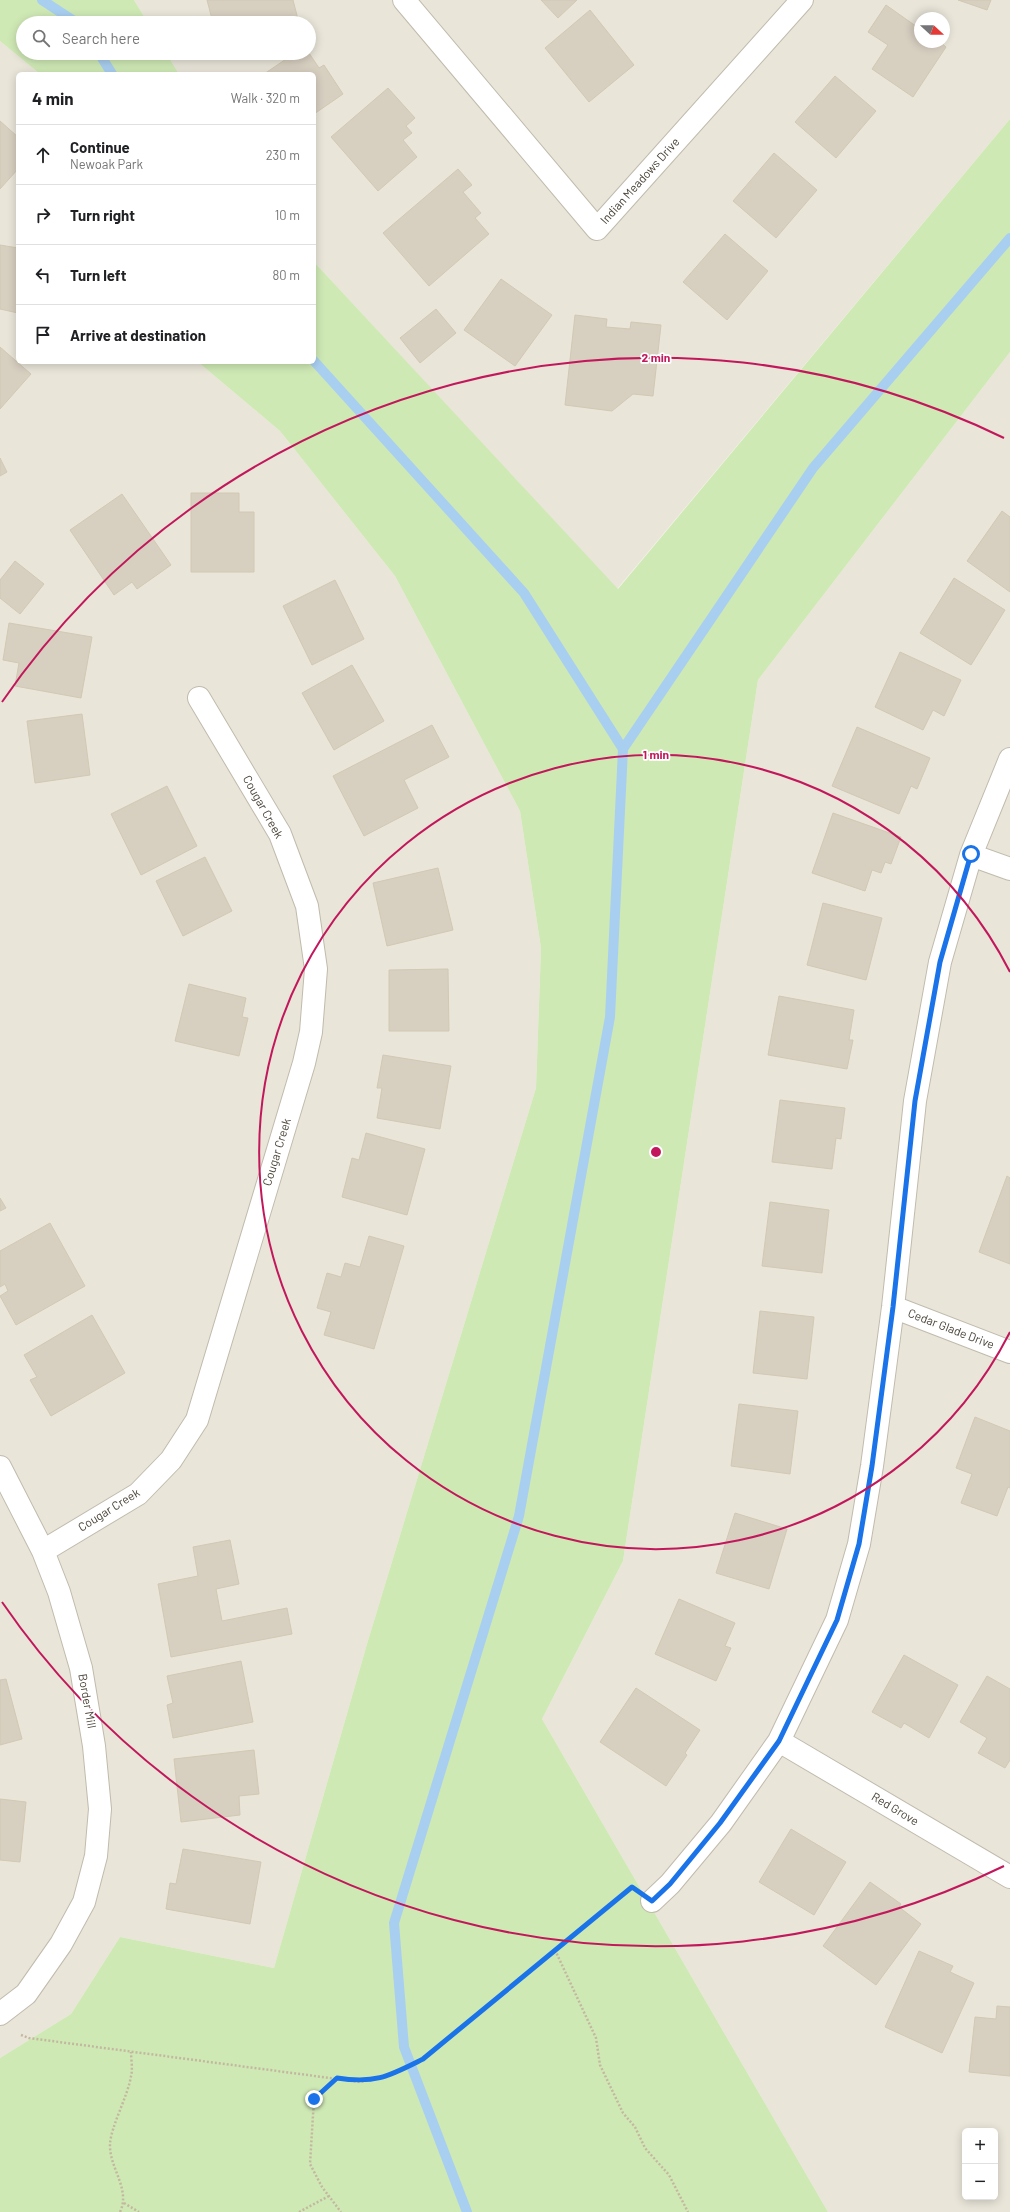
<!DOCTYPE html>
<html lang="en">
<head>
<meta charset="utf-8">
<style>
  body { margin:0; font-family:Barlow,sans-serif; background:#f2f2f2; color:#202124 }
  .controls { position:absolute; right:12px; bottom:12px; display:grid; overflow:hidden; border-radius:6px; box-shadow:0 2px 10px #0003 }
  .controls button { width:36px; height:36px; display:grid; place-items:center; padding:0; border:0; border-bottom:1px solid #e0e0e0; background:#fff; color:#202124; font:20px sans-serif }
  .compass { position:absolute; left:914px; top:12px; width:36px; height:36px; border-radius:50%; background:#fff; box-shadow:0 2px 10px #0003; rotate:111deg }
  .stop { position:absolute; width:12px; height:12px; margin:-9px; border:3px solid #1a73e8; border-radius:50%; background:#fff }
  .stop.end { background:#1a73e8; border-color:#fff; box-shadow:0 1px 4px #0008 }
  .list { margin:0; padding:0; list-style:none }
  h2 { display:flex; justify-content:space-between; align-items:center; height:52px; margin:0; padding:0 16px; font-size:17px }
  h2 small { font-size:13px; font-weight:400; color:#757577 }
  .list li { display:grid; grid-template-columns:26px 1fr auto; gap:12px; align-items:center; box-sizing:border-box; height:60px; padding:0 16px; border-top:1px solid #e0e0e0 }
  .list b { display:block; font-size:15px; white-space:nowrap }
  .list p { margin:0; font-size:13px; white-space:nowrap; color:#757577 }
  .list em { font-size:13px; font-style:normal; color:#757577 }
  .icon { flex:none; width:22px; height:22px; fill:none; stroke:currentColor; stroke-width:2; stroke-linecap:round; stroke-linejoin:round }
  .map { position:relative; flex:none; width:1010px; height:2212px; overflow:hidden }
  .search { position:absolute; background:#fff; box-shadow:0 2px 10px #0003; left:16px; top:16px; width:300px; height:44px; display:flex; align-items:center; gap:10px; box-sizing:border-box; padding:0 14px; border-radius:22px; color:#757577; font-size:15px }
  .panel { position:absolute; background:#fff; box-shadow:0 2px 10px #0003; left:16px; top:72px; width:300px; height:292px; border-radius:6px }
  .map>svg:first-child { display:block }
  .residential { fill:#e9e5d9; fill-rule:evenodd }
  .green { fill:#cfe9b5 }
  .lines { fill:none; stroke-linecap:round; stroke-linejoin:round }
  .stream { stroke:#a9cff0; stroke-width:10 }
  .building { fill:#d7cfc0; stroke:#d2c8b3 }
  .minor-casing { stroke:#c1bbad; stroke-width:24 }
  .path { stroke:#c3b89f; stroke-width:2.5; stroke-dasharray:2 2; stroke-linecap:butt }
  .minor { stroke:#fff; stroke-width:22 }
  .route { stroke:#1a73e8; stroke-width:5 }
  .ring { fill:none; stroke:#c2185b; stroke-width:2 }
  .labels { text-anchor:middle; stroke-width:3.5; stroke-linejoin:round; paint-order:stroke }
  .street-label { font-size:12px; fill:#4a4439; stroke:#fff }
  .centre { fill:#c2185b; stroke:#fff; stroke-width:2 }
  .ring-label { font-size:12px; text-anchor:middle; font-weight:bold; fill:#c2185b; stroke:#fff; stroke-width:3.5; stroke-linejoin:round; paint-order:stroke }
</style>
</head>
<body>
<div class="map">
<svg width="1010" height="2212" viewBox="0 0 1010 2212">
  <rect width="100%" height="100%" fill="#f5f3eb"/>
  <!-- residential -->
  <path class="residential" d="M134,0H1010V119L617,589L314,262V74H179L166,53H309V23H148ZM920,18H944V42H920Z
    M0,41L40,74H18V362H198L280,431L395,576L520,811L541,948L536,1088L367,1644L274,1968L120,1937L71,2014L0,2058Z
    M1010,352V2212H828L542,1719L623,1561L758,680ZM965,2131H995V2197H965Z"/>
  <!-- green -->
  <path class="green" d="M0,0H134L148,23H23V53H166L179,74H40L0,41Z
    M1010,119V352L758,680L623,1561L542,1719L828,2212H0V2058L71,2014L120,1937L274,1968L367,1644L536,1088L541,948L520,811L395,576L280,431L198,362H314V262L618,589Z"/>
  <g class="lines">
    <!-- stream -->
    <path class="stream" d="M42,0L77,23
      M99,53L112,74
      M314,361L524,593L623,749L610,1017L519,1516L394,1923L404,2047L467,2212
      M623,749L813,468L1010,238"/>
  </g>
  <!-- building -->
  <path class="building" d="M207,0H293L299,23H213Z
    M541,0H577L558,18Z
    M958,0H991L987,10Z
    M886,5L920,29V42H940L946,47L913,97L872,69L888,45L868,32Z
    M590,10L634,65L589,102L545,48Z
    M295,53H309L319,68L324,65L343,94L314,114V74H264Z
    M835,76L876,111L836,158L795,122Z
    M388,88L415,118L406,126L412,133L403,140L417,157L378,191L331,137Z
    M0,121L18,137V169L0,189Z
    M774,153L817,190L776,238L733,201Z
    M458,169L472,185L463,192L481,213L475,218L489,234L429,286L383,233Z
    M725,234L768,271L727,320L683,282Z
    M0,245L18,248V313L0,309Z
    M501,279L552,315L515,366L464,330Z
    M436,309L456,333L420,363L400,338Z
    M575,315L607,319L606,327L630,329L631,322L661,325L653,396L633,394L612,411L565,405Z
    M0,347L31,374L0,409Z
    M0,458L7,472L0,476Z
    M191,493H239V512H254V572H191Z
    M122,494L171,565L137,589L132,582L114,595L70,530Z
    M1002,511L1010,517V592L967,561Z
    M15,561L44,584L20,614L0,598V580Z
    M954,578L1005,610L971,665L920,633Z
    M335,580L364,639L312,665L283,606Z
    M9,623L92,637L81,698L15,686L19,663L3,660Z
    M900,652L961,680L944,716L933,710L923,730L875,707Z
    M352,665L384,721L334,750L302,693Z
    M82,714L90,775L35,783L27,721Z
    M432,725L449,757L404,780L418,808L364,836L333,776Z
    M857,727L930,758L917,789L911,786L899,814L832,786Z
    M167,786L197,846L141,875L111,814Z
    M833,813L901,837L891,864L885,862L881,873L872,870L865,891L812,873Z
    M205,857L232,911L183,936L156,881Z
    M438,868L453,930L387,946L373,883Z
    M823,903L882,918L866,980L807,965Z
    M448,969L449,1031H389V970Z
    M189,984L246,998L242,1017L248,1018L239,1056L175,1041Z
    M779,996L854,1010L849,1040H853L847,1069L768,1055Z
    M383,1055L451,1066L440,1129L377,1118L382,1088H377Z
    M780,1100L845,1108L841,1139L836,1138L832,1169L772,1162Z
    M366,1133L425,1149L407,1215L342,1197L352,1158L359,1160Z
    M1007,1176L1010,1178V1264L979,1252Z
    M0,1198L6,1208L0,1211Z
    M770,1202L829,1210L822,1273L762,1266Z
    M50,1223L85,1286L16,1325L0,1296L8,1291L5,1284L0,1287V1251Z
    M369,1236L404,1246L374,1349L324,1335L331,1312L317,1308L327,1273L341,1277L345,1263L360,1267Z
    M760,1311L814,1317L807,1379L753,1373Z
    M92,1315L125,1373L51,1416L30,1380L37,1377L24,1355Z
    M739,1404L798,1411L790,1474L731,1466Z
    M975,1417L1010,1431V1488L1008,1487L997,1516L961,1503L972,1474L956,1468Z
    M735,1513L787,1529L769,1589L716,1573Z
    M230,1540L239,1584L216,1589L222,1621L287,1608L292,1634L171,1657L158,1584L198,1576L193,1547Z
    M679,1599L735,1623L725,1646L731,1648L716,1681L655,1654Z
    M904,1655L958,1685L929,1738L904,1723L901,1728L872,1712Z
    M241,1661L253,1722L173,1738L167,1705L173,1703L167,1676Z
    M987,1676L1010,1689V1760L1005,1768L978,1753L987,1738L960,1722Z
    M6,1679L22,1739L0,1745V1680Z
    M636,1688L700,1730L685,1753L687,1755L666,1786L600,1742Z
    M254,1750L259,1794L239,1796L240,1815L181,1822L174,1759Z
    M0,1799L26,1802L20,1862L0,1860Z
    M791,1829L846,1862L814,1915L759,1882Z
    M183,1849L261,1862L250,1924L166,1909L170,1883L176,1884Z
    M870,1882L901,1904L899,1907L921,1924L876,1985L823,1946Z
    M919,1951L953,1966L950,1972L974,1983L942,2053L885,2027Z
    M997,2006L1010,2007V2076L969,2072L975,2017L996,2019Z"/>
  <g class="lines">
    <defs>
      <path id="minor" d="M404,0L597,229L802,0
        M971,855L1010,869
        M893,1307L1010,1352
        M0,1467L43,1551L59,1592L81,1668L94,1746L100,1809L96,1856L84,1902L61,1944L26,1994L0,2014
        M43,1551L138,1494L171,1460L197,1420L304,1063L311,1032L316,969L307,906L280,834L199,698
        M779,1741L1010,1877
        M652,1901L670,1884L721,1823L779,1741L837,1620L859,1544L872,1466L893,1307L915,1101L940,962L971,855L1010,759"/>
    </defs>
    <!-- minor casing -->
    <use href="#minor" class="minor-casing"/>
    <!-- path -->
    <path class="path" d="M555,1950L596,2038L600,2065L623,2113L635,2127L645,2148L669,2175L688,2212
      M21,2035L29,2038L360,2082L386,2077L423,2059L623,1894
      M337,2079L314,2099L310,2164L322,2187L341,2212
      M124,2203L139,2212
      M120,2212C131,2189 109,2168 110,2144C111,2126 128,2096 131,2076C133,2069 131,2059 131,2052
      M299,2212L329,2196"/>
    <!-- minor -->
    <use href="#minor" class="minor"/>
  </g>
  <g class="lines">
    <!-- route -->
    <path class="route" d="M314,2099L337,2078C376,2084 389,2076 423,2059L632,1887L652,1901L670,1884L720,1823L779,1741L837,1620L859,1544L872,1466L893,1307L915,1101L940,962L971,854"/>
  </g>
  <!-- distance rings -->
  <g class="ring">
    <path d="M1010 1332A397 397 0 1 1 1010 972"/>
    <path d="M1004 1866A794 794 0 0 1 2 1602M2 702A794 794 0 0 1 1004 438"/>
  </g>
  <g class="labels">
    <!-- street labels -->
    <g class="street-label">
      <text transform="translate(640 181) rotate(-48)" y="4">Indian Meadows Drive</text>
      <text transform="translate(263 807) rotate(61)" y="4">Cougar Creek</text>
      <text transform="translate(277 1152) rotate(-73)" y="4">Cougar Creek</text>
      <text transform="translate(951 1329) rotate(21)" y="4">Cedar Glade Drive</text>
      <text transform="translate(109 1510) rotate(-32)" y="4">Cougar Creek</text>
      <text transform="translate(87 1701) rotate(80)" y="4">Border Mill</text>
      <text transform="translate(895 1809) rotate(31)" y="4">Red Grove</text>
    </g>
  </g>
  <circle cx="656" cy="1152" r="6" class="centre"/>
  <g class="ring-label">
    <text x="656" y="362">2 min</text>
    <text x="656" y="759">1 min</text>
  </g>
</svg>
<div class="controls">
<button>+</button>
<button>−</button>
</div>
<svg class="compass" viewBox="-18 -18 36 36"><path d="M0-13l5 13h-10z" fill="#e53935"/><path d="M0 13l5-13h-10z" fill="#757577"/></svg>
<div class="stop" style="left:971px;top:854px"></div>
<div class="stop end" style="left:314px;top:2099px"></div>
<div class="search"><svg class="icon" aria-label="search" viewBox="0 0 24 24"><circle cx="10" cy="10" r="6"/><path d="M15 15l6 6"/></svg>Search here</div>
<section class="panel">
<h2>4 min<small>Walk · 320 m</small></h2>
<ul class="list">
<li><svg class="icon" aria-label="ahead" viewBox="0 0 24 24"><path d="M12 20V5M6 11l6-6 6 6"/></svg><div><b>Continue</b><p>Newoak Park</p></div><em>230 m</em></li>
<li><svg class="icon" aria-label="right" viewBox="0 0 24 24"><path d="M7 20v-9h11M14 6l5 5-5 5"/></svg><div><b>Turn right</b></div><em>10 m</em></li>
<li><svg class="icon" aria-label="left" viewBox="0 0 24 24"><path d="M17 20v-9H6M10 6l-5 5 5 5"/></svg><div><b>Turn left</b></div><em>80 m</em></li>
<li><svg class="icon" aria-label="arrive" viewBox="0 0 24 24"><path d="M6 21V4h12l-3 4 3 4H6"/></svg><div><b>Arrive at destination</b></div></li>
</ul>
</section>
</div>
</body>
</html>
